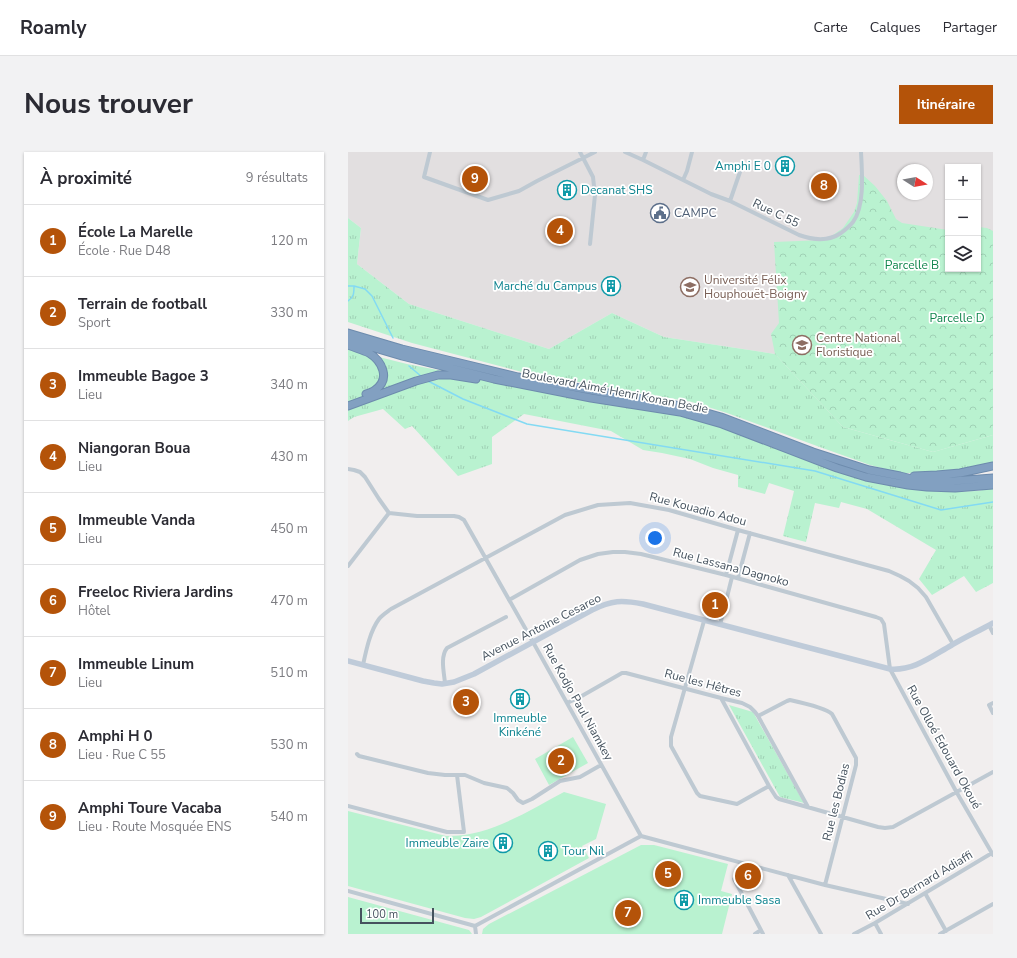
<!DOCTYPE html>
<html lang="fr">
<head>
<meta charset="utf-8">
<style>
  body { margin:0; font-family:"Nunito Sans",sans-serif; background:#f2f2f3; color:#2b2b33 }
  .controls { position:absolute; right:12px; top:12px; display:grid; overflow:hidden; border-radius:0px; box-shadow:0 1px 3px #0004 }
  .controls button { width:36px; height:36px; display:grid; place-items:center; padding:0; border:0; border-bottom:1px solid #e1e1e2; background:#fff; color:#2b2b33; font:20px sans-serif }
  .compass { position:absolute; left:549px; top:12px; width:36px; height:36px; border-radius:50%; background:#fff; box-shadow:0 1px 3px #0004; rotate:101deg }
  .scale { position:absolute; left:12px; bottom:10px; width:74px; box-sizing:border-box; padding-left:4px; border:2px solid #45525e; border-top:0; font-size:11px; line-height:14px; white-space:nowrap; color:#45525e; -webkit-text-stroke:3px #fff; paint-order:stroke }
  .you { position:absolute; left:307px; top:386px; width:14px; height:14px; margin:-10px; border:3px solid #fff; border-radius:50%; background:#1a73e8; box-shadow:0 0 0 6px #1a73e833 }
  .badge { display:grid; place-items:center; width:26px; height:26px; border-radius:50%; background:#b45309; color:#fff; font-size:13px; font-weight:700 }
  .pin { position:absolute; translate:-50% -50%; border:2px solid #fff; box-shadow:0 1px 4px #0006 }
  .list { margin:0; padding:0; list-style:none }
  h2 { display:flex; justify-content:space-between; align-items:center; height:52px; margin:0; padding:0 16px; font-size:17px }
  h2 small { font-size:13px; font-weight:400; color:#7c7c81 }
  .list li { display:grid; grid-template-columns:26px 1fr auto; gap:12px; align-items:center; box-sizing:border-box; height:72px; padding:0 16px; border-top:1px solid #e1e1e2 }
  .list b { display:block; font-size:15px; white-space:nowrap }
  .list p { margin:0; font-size:13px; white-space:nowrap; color:#7c7c81 }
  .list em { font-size:13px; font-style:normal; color:#7c7c81 }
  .icon { flex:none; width:22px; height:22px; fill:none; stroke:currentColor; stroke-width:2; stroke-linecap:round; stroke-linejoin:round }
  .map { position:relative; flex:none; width:645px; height:782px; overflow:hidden; border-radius:0px }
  header { display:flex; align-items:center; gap:24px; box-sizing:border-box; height:56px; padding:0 20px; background:#fff; border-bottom:1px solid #e1e1e2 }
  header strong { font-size:19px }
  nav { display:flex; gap:22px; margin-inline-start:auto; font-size:14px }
  .intro { display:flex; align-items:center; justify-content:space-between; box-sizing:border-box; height:96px; padding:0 24px }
  h1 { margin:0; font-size:28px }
  .button { padding:10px 18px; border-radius:0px; background:#b45309; color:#fff; font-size:14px; font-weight:700 }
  main { display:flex; gap:24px; padding:0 24px }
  aside { flex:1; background:#fff; border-radius:0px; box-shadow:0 1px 3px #0004 }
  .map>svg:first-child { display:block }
  .education { fill:#e2dfe0; fill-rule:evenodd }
  .grass { fill:url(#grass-tufts) }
  .forest { fill:url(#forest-crowns) }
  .green { fill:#b9f2d0 }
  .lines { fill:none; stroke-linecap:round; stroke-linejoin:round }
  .stream { stroke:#83daf3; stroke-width:1.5 }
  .highway-casing { stroke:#6d8bad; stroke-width:9 }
  .street { stroke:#bec9d2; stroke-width:4 }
  .secondary { stroke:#bfcbd9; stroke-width:5.5 }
  .highway { stroke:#82a0c1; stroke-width:7 }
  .labels { text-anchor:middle; stroke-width:3.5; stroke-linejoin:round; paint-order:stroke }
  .culture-label { font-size:12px; fill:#0d838f; stroke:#fff; text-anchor:end }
  .service-label { font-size:12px; fill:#4e5e75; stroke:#fff; text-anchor:start }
  .street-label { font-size:12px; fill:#45525e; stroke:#fff }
  .park-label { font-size:12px; fill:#0f854c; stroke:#fff }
  .education-label { font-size:12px; fill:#785e54; stroke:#fff; text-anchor:start }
</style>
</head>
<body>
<header>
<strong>Roamly</strong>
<nav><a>Carte</a><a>Calques</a><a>Partager</a></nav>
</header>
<div class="intro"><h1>Nous trouver</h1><a class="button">Itinéraire</a></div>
<main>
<aside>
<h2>À proximité<small>9 résultats</small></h2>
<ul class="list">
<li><span class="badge">1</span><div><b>École La Marelle</b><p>École · Rue D48</p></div><em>120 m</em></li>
<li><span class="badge">2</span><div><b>Terrain de football</b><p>Sport</p></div><em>330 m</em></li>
<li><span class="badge">3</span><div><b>Immeuble Bagoe 3</b><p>Lieu</p></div><em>340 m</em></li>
<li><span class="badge">4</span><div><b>Niangoran Boua</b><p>Lieu</p></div><em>430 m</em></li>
<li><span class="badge">5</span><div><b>Immeuble Vanda</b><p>Lieu</p></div><em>450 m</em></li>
<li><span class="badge">6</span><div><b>Freeloc Riviera Jardins</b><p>Hôtel</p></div><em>470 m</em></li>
<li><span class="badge">7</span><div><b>Immeuble Linum</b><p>Lieu</p></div><em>510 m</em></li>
<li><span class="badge">8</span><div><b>Amphi H 0</b><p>Lieu · Rue C 55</p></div><em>530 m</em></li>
<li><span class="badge">9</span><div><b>Amphi Toure Vacaba</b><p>Lieu · Route Mosquée ENS</p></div><em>540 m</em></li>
</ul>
</aside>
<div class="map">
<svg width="645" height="782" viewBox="0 0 645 782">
  <defs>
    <pattern id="grass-tufts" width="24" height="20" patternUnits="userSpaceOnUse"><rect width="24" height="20" fill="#b9f2d0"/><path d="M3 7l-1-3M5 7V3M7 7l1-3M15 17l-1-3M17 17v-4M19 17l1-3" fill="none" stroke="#a0d1b5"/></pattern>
    <pattern id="forest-crowns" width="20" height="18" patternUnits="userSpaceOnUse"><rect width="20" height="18" fill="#b9f2d0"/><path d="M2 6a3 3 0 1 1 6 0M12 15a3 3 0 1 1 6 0" fill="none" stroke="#a0d1b5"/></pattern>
  </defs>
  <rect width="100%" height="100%" fill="#f1eeee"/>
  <!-- education -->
  <path class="education" d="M0,0H645V283L495,275L427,202L316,185L264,161L201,197L61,152L9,112L13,76L0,66ZM600,15H630V117H600ZM555,18H579V42H555Z"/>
  <!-- grass -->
  <path class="grass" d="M0,66L13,76L9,112L61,152L201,197L264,161L316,185L427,202L495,275L585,300L645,283V311L612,318L577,321H552L522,313L469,294L379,261L344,250L174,220L64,191L0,170Z
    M0,195L19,202L59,212L243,248L342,264L465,308L559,335L593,340L629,339L645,336V431L628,440L616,424L584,443L571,427L588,398L519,357L493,350L491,356L467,351L458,390L435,384L446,339L421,331L417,342L390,335V323L365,316L342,307L314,301L295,298L263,279L176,262L144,285V312L110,324L64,274L57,277L35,257L6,265L0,269Z
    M381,553L405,560L456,651L432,645Z"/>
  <!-- forest -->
  <path class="forest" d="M511,23H515L527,34L539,49L548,67L554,71L600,78V117H630V75L639,76L645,79V283L585,300L495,275L427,202L423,182L431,171L426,90L475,88L485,83L495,76L506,60L509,51Z"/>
  <!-- green -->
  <path class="green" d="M225,585L240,611L201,633L187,607Z
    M216,640L258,652L248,687L234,694L241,706L133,765L126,767L117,766L0,734V659L98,684C141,685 180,659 216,640Z
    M293,693H306L380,712L373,739L384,742L374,782H134L135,777L141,772Z
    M0,745L121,778L124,782H0Z"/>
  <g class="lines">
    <!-- stream -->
    <path class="stream" d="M0,134H6L17,137L24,144L45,186
      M0,149C6,145 6,141 6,134
      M61,214L74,225
      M80,229L115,247L179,272L467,319L593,358L645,350"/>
    <defs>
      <path id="highway" d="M0,181L54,197L170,225L338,255L373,265L465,300L521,318L552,324L568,328L578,329H605L645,326
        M0,188L54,204L146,227L243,246L332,260L374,272L489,316L518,325L560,333L579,335L607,336L645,333
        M0,193C7,196 15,198 21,201C34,209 43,227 27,238C25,240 21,241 18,242
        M0,254L68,229L90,223H103L128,227
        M566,324L589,323L612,321L645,314"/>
    </defs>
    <!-- highway casing -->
    <use href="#highway" class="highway-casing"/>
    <!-- street -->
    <path class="street" d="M82,0L76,25L140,48L171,39L189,29L247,0
      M232,0L245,25L247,43L242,92
      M277,0L295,8L363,42L382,49L451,83C465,88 480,90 493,81C497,78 501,75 505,70C517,54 514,20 513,0
      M295,8L298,0
      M335,28L339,19L344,0
      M382,49L394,14
      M0,317L6,318L12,320L17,325L31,347L41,361L69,364H106L111,365L116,368L185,490L293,684
      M0,414L41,361
      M380,416L392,419
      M378,423L390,378
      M390,426L402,381
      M161,448L232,408L250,402L265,400H277L293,402L378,423L528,465L533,467L536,472L542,517L609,641L645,703
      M356,469L323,585V594L349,641L352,644L389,652L421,634
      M372,473L384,425
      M641,473L645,481
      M15,513C18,499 22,479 31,467C34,463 39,460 43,457L217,363L250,353L282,351L321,358L390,378L541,419L552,424L561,429L570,436L578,445L605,492
      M97,531C96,520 92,505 99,496L158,465
      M373,546L421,634L428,645L431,647L530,675L537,676L545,675L645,620
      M219,551L232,545L274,521H278L373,546L394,551L402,555L407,560L410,564L460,655
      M645,551L641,553L645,561
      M410,564L439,549L442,548C451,550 478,556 484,562L508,606V613L477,733
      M9,602L11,604L80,621L97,623H117L136,631L159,636L165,641L170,648L175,651L184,647L212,629L232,625L253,613
      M0,654L99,680H116L109,623
      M440,723L473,782
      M386,727L415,782
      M0,739L127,774
      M577,741L598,779
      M527,771L533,782
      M127,774L293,684L477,733L560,752
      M127,774L128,782
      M407,782L413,778
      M506,782L527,771L644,701H645
      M592,782L645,752"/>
    <!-- secondary -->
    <path class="secondary" d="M0,509L75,529L86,531L94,532L106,530L126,522L244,458C264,448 274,448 295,452L542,517C566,519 584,504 604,493C617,485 631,479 645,471"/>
    <!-- highway -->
    <use href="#highway" class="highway"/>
  </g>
  <!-- icons -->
  <defs>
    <symbol id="building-ring" viewBox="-11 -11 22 22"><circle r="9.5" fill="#fff" stroke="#0f9aa8" stroke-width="1.5"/><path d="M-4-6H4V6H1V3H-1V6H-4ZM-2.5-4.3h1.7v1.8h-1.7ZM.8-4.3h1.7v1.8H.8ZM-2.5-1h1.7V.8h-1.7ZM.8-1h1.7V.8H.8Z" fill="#0f9aa8"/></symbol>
    <symbol id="civic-ring" viewBox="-11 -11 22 22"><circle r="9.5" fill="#fff" stroke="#5c6f8a" stroke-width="1.5"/><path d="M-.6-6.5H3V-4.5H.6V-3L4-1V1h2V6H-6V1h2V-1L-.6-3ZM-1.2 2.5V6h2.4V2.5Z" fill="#5c6f8a"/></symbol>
    <symbol id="university-ring" viewBox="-11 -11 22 22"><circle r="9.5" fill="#fff" stroke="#8d6e63" stroke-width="1.5"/><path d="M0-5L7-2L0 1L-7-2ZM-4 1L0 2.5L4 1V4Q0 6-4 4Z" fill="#8d6e63"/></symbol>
  </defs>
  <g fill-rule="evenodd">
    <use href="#building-ring" x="426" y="3" width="22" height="22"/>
    <use href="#building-ring" x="208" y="27" width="22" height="22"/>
    <use href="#civic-ring" x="301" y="50" width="22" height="22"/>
    <use href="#building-ring" x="252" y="123" width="22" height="22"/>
    <use href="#university-ring" x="331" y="124" width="22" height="22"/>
    <use href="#university-ring" x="443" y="182" width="22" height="22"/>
    <use href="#building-ring" x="161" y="536" width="22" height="22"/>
    <use href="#building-ring" x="144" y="680" width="22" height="22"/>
    <use href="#building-ring" x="189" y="688" width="22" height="22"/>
    <use href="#building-ring" x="325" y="737" width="22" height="22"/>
  </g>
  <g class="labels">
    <!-- culture labels -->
    <g class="culture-label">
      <text x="423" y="18">Amphi E 0</text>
      <text x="233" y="42" text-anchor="start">Decanat SHS</text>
      <text x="249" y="138">Marché du Campus</text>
      <text x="172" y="570" text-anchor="middle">Immeuble<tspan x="172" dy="14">Kinkéné</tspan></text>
      <text x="141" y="695">Immeuble Zaire</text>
      <text x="214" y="703" text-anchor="start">Tour Nil</text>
      <text x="350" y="752" text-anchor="start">Immeuble Sasa</text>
    </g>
    <!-- service labels -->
    <g class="service-label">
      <text x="326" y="65">CAMPC</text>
    </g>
    <!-- street labels -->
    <g class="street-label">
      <text transform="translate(428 61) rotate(26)" y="4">Rue C 55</text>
      <text transform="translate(267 239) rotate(11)" y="4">Boulevard Aimé Henri Konan Bedie</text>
      <text transform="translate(350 357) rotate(15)" y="4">Rue Kouadio Adou</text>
      <text transform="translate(383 415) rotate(15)" y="4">Rue Lassana Dagnoko</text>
      <text transform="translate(193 475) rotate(-27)" y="4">Avenue Antoine Cesareo</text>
      <text transform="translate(355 531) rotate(15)" y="4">Rue les Hêtres</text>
      <text transform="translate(230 550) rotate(61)" y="4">Rue Kodjo Paul Niamkey</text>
      <text transform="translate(596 595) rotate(61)" y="4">Rue Olloé Edouard Okoué</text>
      <text transform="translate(488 650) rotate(-76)" y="4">Rue les Bodias</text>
      <text transform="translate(571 733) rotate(-31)" y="4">Rue Dr Bernard Adiaffi</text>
    </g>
    <!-- park labels -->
    <g class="park-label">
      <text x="564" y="117">Parcelle B</text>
      <text x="609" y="170">Parcelle D</text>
    </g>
    <!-- education labels -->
    <g class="education-label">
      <text x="356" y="132">Université Félix<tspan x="356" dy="14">Houphouët-Boigny</tspan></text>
      <text x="468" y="190">Centre National<tspan x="468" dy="14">Floristique</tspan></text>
    </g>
  </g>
</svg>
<div class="controls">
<button>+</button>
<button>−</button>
<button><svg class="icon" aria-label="layers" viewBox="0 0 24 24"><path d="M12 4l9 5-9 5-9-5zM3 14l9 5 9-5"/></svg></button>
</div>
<svg class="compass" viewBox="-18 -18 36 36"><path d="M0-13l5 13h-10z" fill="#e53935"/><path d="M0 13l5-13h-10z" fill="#7c7c81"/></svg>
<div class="scale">100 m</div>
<div class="you"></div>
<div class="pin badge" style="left:367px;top:453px">1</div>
<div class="pin badge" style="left:213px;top:609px">2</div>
<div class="pin badge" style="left:118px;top:550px">3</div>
<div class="pin badge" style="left:212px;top:79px">4</div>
<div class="pin badge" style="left:320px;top:722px">5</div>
<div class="pin badge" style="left:400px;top:724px">6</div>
<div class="pin badge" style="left:280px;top:761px">7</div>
<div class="pin badge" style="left:476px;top:34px">8</div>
<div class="pin badge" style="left:127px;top:27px">9</div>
</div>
</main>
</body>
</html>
